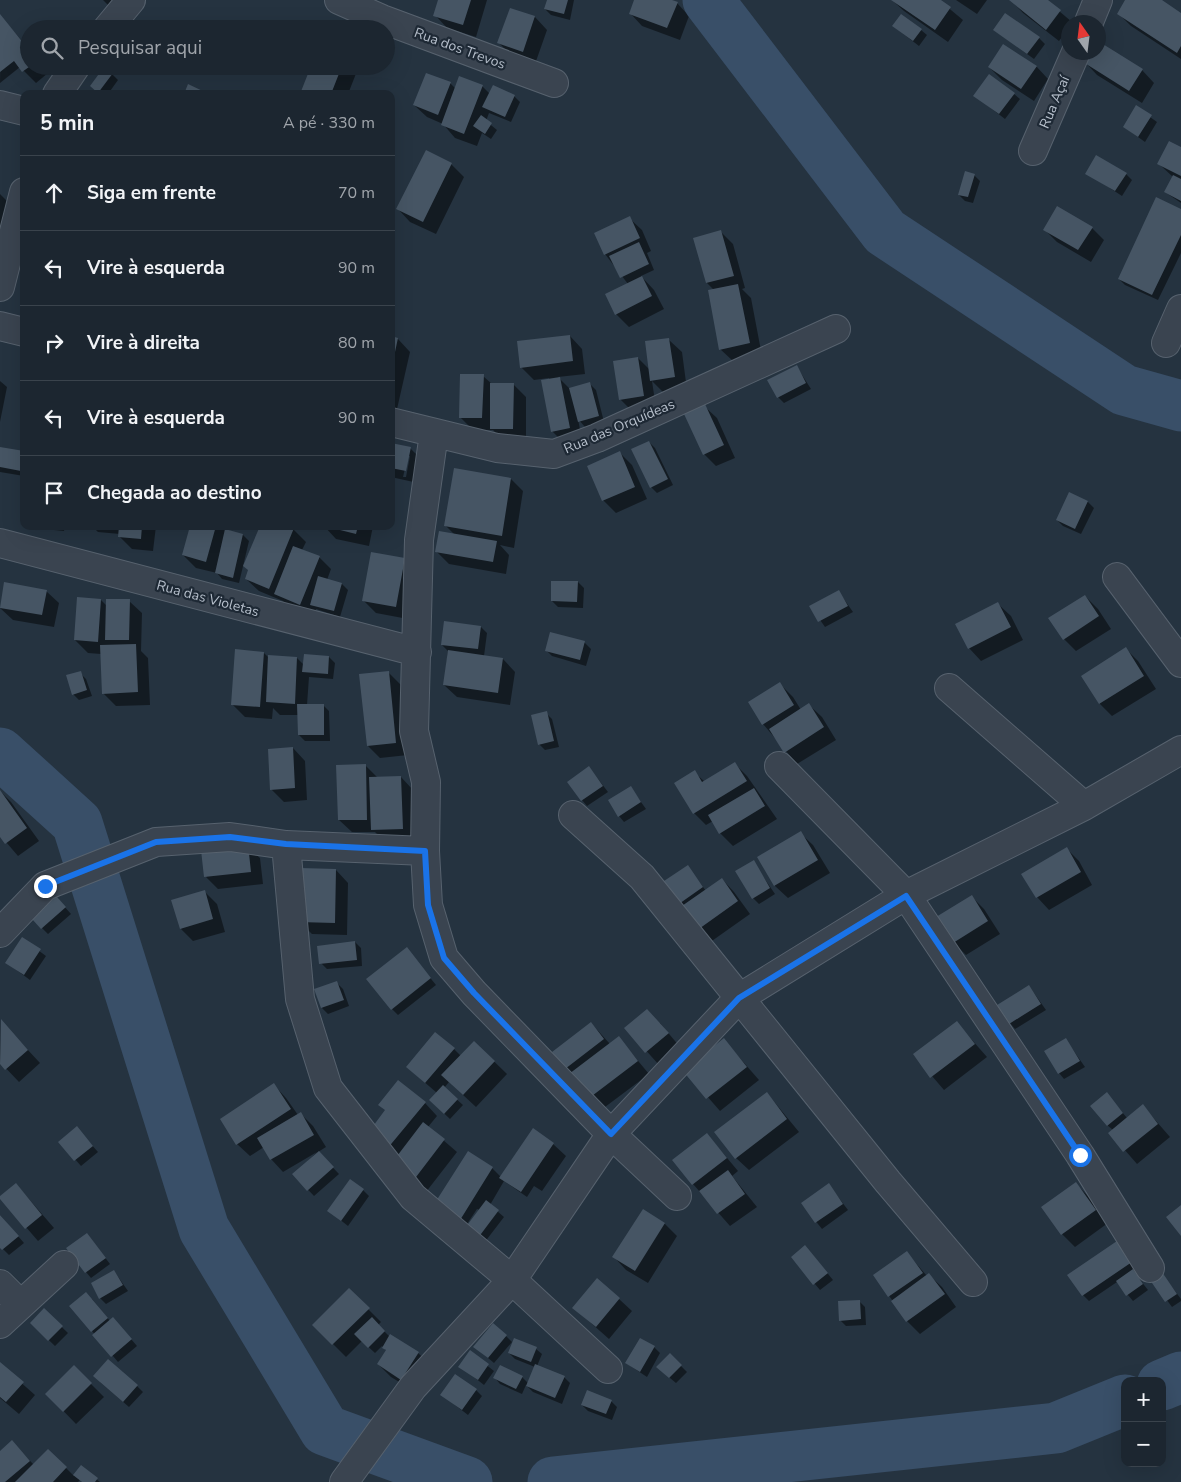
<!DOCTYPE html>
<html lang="pt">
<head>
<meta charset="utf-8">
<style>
  body { margin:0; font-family:"Nunito Sans",sans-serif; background:#29323c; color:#f1f3f6 }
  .controls { position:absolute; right:15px; bottom:15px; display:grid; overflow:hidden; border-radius:10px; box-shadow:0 5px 20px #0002 }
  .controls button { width:45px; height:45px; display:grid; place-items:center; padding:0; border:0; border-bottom:1px solid #3a434c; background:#1c2630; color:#f1f3f6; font:25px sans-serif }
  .compass { position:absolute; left:1061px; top:15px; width:45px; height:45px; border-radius:50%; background:#1c2630; box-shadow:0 5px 20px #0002; rotate:346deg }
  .stop { position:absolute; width:15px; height:15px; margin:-11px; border:4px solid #1a73e8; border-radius:50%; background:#fff }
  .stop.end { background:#1a73e8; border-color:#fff; box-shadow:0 1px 5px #0008 }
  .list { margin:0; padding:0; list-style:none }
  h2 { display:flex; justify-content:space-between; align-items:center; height:65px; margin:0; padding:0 20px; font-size:21px }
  h2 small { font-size:16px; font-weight:400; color:#a0a5ab }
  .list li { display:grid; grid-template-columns:32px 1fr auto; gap:15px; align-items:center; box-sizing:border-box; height:75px; padding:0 20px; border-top:1px solid #3a434c }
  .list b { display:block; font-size:19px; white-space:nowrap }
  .list em { font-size:16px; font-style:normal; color:#a0a5ab }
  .icon { flex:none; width:28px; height:28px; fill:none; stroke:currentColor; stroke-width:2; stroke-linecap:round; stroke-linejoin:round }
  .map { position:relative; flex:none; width:1181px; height:1482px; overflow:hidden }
  .search { position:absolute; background:#1c2630; box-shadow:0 5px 20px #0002; left:20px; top:20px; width:375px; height:55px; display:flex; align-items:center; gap:12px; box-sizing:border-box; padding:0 18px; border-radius:28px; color:#a0a5ab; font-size:19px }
  .panel { position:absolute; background:#1c2630; box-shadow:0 5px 20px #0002; left:20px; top:90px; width:375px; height:440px; border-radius:10px }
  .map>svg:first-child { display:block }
  .shadow { fill:#0007; fill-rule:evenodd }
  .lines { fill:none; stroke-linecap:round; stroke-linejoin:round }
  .river { stroke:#394f68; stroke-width:51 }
  .building { fill:#465564 }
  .minor-casing { stroke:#57626e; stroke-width:30 }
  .minor { stroke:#3a4450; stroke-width:28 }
  .route { stroke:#1a73e8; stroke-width:6 }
  .labels { text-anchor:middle; stroke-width:4.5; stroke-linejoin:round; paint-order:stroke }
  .street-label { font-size:14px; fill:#b6bfcb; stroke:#1e2935 }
</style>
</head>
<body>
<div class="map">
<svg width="1181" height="1482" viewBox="0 0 1181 1482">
  <rect width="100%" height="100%" fill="#253340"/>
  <!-- shadow -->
  <path class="shadow" d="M103,0H120L111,8Z
    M439,0H487L476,37L447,28L435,15Z
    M548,0H574L570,20L551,15L545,9Z
    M635,0H668L677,3L689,16L680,40L642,26L630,13Z
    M892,0H939L963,20L948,42L904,11Z
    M956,0H987L977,14Z
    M1011,0H1046L1072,22H1068V29L1059,41L1023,13Z
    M1127,0H1159L1181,14V59L1131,26L1118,13Z
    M1,17L29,49V66H43L48,73L36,83L20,67L0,83Z
    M535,17L547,30L535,64L511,55L499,43Z
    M893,26L921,30L927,35L919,46Z
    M994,30L1039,38L1045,44L1034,59Z
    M1085,62L1142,70L1154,83L1142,103L1097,75Z
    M312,66H359L348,94H301Z
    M1036,66L1048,79L1034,101L1002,80L989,67Z
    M112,74L118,80L108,94H100L97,92Z
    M450,83L456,89L482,86L490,94L514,96L520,102L511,122L489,113L486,121L497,130L491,139L482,133L477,146L455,138L443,124L427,117L414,105Z
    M1014,94L1020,99L1005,119L975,96Z
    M1136,107L1157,122L1145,142L1124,127Z
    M1181,149V203L1165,192L1173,177L1159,164Z
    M451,164L464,177L436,234L410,222L398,209Z
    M1087,173L1126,174L1132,180L1122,196Z
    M974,175L980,181L973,203L965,201L959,195Z
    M0,194L13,207L0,232Z
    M1181,210V253L1158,300L1125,285L1119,279Z
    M629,218L642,230L651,251L647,253L654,270L641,276L654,290L664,309L629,327L616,314L628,284L605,254Z
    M1092,228L1104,240L1091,262L1057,242L1045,230Z
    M721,232L733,244L745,288L742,289L751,298L762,356L733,361L720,349L714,290L707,283L695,239Z
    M570,336L582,349L585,374L558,377L570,389L590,384L596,390L604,422L585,427L578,419L582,440L565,444L552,431L549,378L534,380L521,367Z
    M391,338L398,339L410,352L397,409L391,407Z
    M669,340L682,352L687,390L664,393L652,381L656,408L633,412L620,399L638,358L650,370Z
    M797,367L811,389L784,403L778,397Z
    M483,376L492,384H513L526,397V441H504L493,430H473L460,417Z
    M0,381L7,387L0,422Z
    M704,406L717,418L735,458L716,466L704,454Z
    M649,442L655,448L673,485L657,493L651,487Z
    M391,444L410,448L423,461L418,483L391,477ZM408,456H410L406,477H403Z
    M0,448L24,452V476L0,472Z
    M620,453L632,465L647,499L616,513L603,500Z
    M511,479L523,491L514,548L500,545L509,555L506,574L449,564L437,552L455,535L446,526Z
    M1070,494L1088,502L1094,508L1081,534L1063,526L1057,520Z
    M41,526H65L64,531L44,529Z
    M92,526H156L153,551L132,549L119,536L120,534L98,532Z
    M191,526H227L230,532L243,535L249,541L239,583L222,579L217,573L196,568L183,555Z
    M324,526H373L369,546L336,539Z
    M293,529L306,542L302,550L319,557L331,569L327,580L342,584L348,590L340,617L316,609L313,616L288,607L283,601L259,591L246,579Z
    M405,559L417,572L408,619L376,613L363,600Z
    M578,582L584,588L583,608L558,607L552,601Z
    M46,591L59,603L54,627L13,620L0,608Z
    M839,592L853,612L825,627L811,607Z
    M1085,596L1098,609L1111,629L1076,651L1064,639Z
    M101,600L107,606L129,601L142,613L141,651L148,658L150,705L116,706L103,693L101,654L88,653L75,640Z
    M998,604L1011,616L1023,640L981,661L969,648Z
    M481,627L487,633L484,656L503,659L515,672L510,705L457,697L444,685L448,651L442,645Z
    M551,633L585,643L591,649L586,666L552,656L546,650Z
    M1126,649L1138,661L1156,689L1112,716L1100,704L1083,676Z
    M264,653L268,657L297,658L304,665L329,657L335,663L333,679L309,677L307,705H323L329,711L330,741H305L299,735V715H280L273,708L272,719L245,717L232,704Z
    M388,672L401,685L408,755L380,758L368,746Z
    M80,673L86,679L92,696L79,700L73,694Z
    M780,684L793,697L801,710L809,705L822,717L836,740L797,764L763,724Z
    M546,713L552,719L559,747L545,750L539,744Z
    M293,748L305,761L307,800L284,802L271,789Z
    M735,764L747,776L777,819L733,846L720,833L713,821L706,825L694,813V772L705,782Z
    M365,765L378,778L401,777L413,790L415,841L385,842L375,832H352L339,820Z
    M589,767L608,792L587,806L582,800Z
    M631,788L646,809L624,822L619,816Z
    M0,791L11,802L39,841L18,856L0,835Z
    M800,833L813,845L830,873L788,898L775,886L759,858Z
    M247,846L260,858L263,884L218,889L206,877Z
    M1067,849L1079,861L1092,885L1049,910L1037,897Z
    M753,862L775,894L759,904L753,898Z
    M688,867L706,891L722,879L734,892L750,914L709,943L677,905Z
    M336,870L348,883L347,935L312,934L300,922Z
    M204,891L217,904L225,932L193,941L181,929Z
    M55,896L71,914L48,934L42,928Z
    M972,897L984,909L1000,934L966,955L954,943Z
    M23,939L46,956L30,980L7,963Z
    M355,942L361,948L362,966L327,969L321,963Z
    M407,949L436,985L398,1015L392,1009Z
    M337,983L343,989L349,1006L328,1014L322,1008Z
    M1029,986L1046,1010L1015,1029L1010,1023Z
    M1,1021L40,1063L19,1082L0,1062Z
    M591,1023L610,1044L619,1038L649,1074L597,1113L566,1068Z
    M660,1023L680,1047L659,1065L626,1028Z
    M957,1023L987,1057L944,1090L914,1055Z
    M724,1040L759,1080L720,1111L685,1071Z
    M1066,1040L1085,1067L1064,1079L1059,1073Z
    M474,1042L507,1074L476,1107L449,1082L444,1088L463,1105L450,1119L430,1100L437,1093L407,1067L454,1049L461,1056Z
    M274,1085L286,1098L298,1115L301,1114L313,1126L326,1147L318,1152L339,1174L314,1196L294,1175L317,1152L283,1172L271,1159L264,1147L250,1156L237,1144Z
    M767,1093L799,1132L749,1170L736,1158Z
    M1112,1100L1127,1118L1143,1106L1170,1137L1137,1164L1110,1133L1113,1130L1107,1125Z
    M425,1103L437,1116L428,1127L457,1152L426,1192L382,1145Z
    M82,1134L98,1152L81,1166L60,1142Z
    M707,1134L738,1171L732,1176L757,1207L730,1226L693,1184Z
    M553,1144L566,1156L542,1191L534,1186L527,1197L504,1181L490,1205L504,1217L481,1247L439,1215L492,1168L501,1177ZM477,1209L480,1210L469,1225L467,1224Z
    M16,1184L54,1228L38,1241L0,1197Z
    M1076,1184L1089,1197L1108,1223L1075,1247L1062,1234Z
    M829,1185L848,1210L822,1229L802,1204Z
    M363,1190L369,1196L348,1226L329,1211Z
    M643,1210L665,1224L677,1236L648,1283L626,1270L614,1257Z
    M0,1215L24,1243L9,1255L0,1246Z
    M87,1234L110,1264L91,1278L86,1272Z
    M1117,1242L1137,1269L1133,1271L1148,1290L1133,1301L1117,1282L1089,1301L1083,1295Z
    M811,1253L833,1280L820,1290L792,1257Z
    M907,1253L927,1276L929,1275L942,1287L956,1307L920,1334L907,1321L875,1276Z
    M114,1271L128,1291L106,1304L100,1298Z
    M1162,1274L1181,1299V1301L1172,1307L1152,1280Z
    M349,1290L381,1322L378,1325L390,1337L418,1353L431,1365L414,1391L391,1377L378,1364L387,1351L382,1346L375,1353L362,1341L346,1357L314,1325Z
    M92,1299L110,1321L119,1325L137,1346L118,1362L92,1331Z
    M619,1299L632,1311L609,1339L574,1308Z
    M859,1301L865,1307L866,1325L846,1326L840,1320Z
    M44,1310L68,1333L55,1346L31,1323Z
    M506,1336L512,1342L494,1363L481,1352Z
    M654,1347L660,1353L647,1377L626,1363Z
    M536,1349L542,1354L537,1366L564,1377L570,1383L562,1404L533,1392L526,1385L522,1394L500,1384L495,1378L522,1377L528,1383L535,1367L515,1359L509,1353Z
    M470,1352L494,1371L484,1385L460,1366Z
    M670,1355L687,1372L676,1383L664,1373Z
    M0,1364L35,1395L19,1414L0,1398Z
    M74,1367L104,1397L76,1424L47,1394Z
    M100,1382L137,1386L143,1392L129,1407Z
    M476,1390L482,1396L468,1415L442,1395Z
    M611,1401L617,1407L612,1420L588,1411L582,1405Z
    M12,1442L34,1465L48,1450L74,1476L81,1467L100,1482H82L80,1480L78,1482H1L0,1452Z"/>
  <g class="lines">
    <!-- river -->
    <path class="river" d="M708,0L885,232L1124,390L1181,406
      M0,753L77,823L204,1229L325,1430L467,1482
      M1162,1385L1181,1377
      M553,1482L1056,1428L1125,1400"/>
  </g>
  <!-- building -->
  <path class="building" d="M438,0H471L463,25L433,16Z
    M547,0H568L564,14L544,9Z
    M634,0H672L678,2L667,28L629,14Z
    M891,0H941L951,7L935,30Z
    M1009,0H1048L1061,10L1046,30Z
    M1125,0H1162L1181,13V46L1177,53L1117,14Z
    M510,8L535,16L523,52L497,43Z
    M1005,13L1040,37L1027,54L993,30Z
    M0,14L29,50V67L22,72L14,61L0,72Z
    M901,14L922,29L913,41L892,26Z
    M1098,41L1143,69L1129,91L1083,62L1089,52H1098Z
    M1003,44L1037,66L1021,89L988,67Z
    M311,66H342L331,94H300Z
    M104,67L113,73L98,93L90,86Z
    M426,73L451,82L438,115L413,105Z
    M989,74L1015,93L999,114L973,96Z
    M459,76L483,85L464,134L441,125Z
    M188,84L209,94H184Z
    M493,85L515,95L505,117L482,107Z
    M1136,105L1152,115L1138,137L1123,127Z
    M481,115L492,123L485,134L473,126Z
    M1169,141L1181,147V176L1157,164Z
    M426,150L452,163L423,222L396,209Z
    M1096,155L1127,173L1115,191L1085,174Z
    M965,171L975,174L968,197L958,195Z
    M1173,175L1181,179V201L1164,192Z
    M1156,197L1181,209V235L1152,295L1118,279Z
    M1057,206L1093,227L1078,250L1043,230Z
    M630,216L640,238L604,255L594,233Z
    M721,230L734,276L706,283L693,238Z
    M639,242L649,264L620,278L609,256Z
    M642,276L652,296L615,315L605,294Z
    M738,284L750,343L719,350L708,290Z
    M570,335L573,361L520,368L517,341Z
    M391,336L398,338L392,366L391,365Z
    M669,338L675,377L650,381L645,341Z
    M638,357L644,396L619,400L613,361Z
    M797,365L806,383L777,398L767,380Z
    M460,374H484L482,418H459Z
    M560,377L570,428L551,432L541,380Z
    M590,382L599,416L578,422L569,388Z
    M490,383H514L513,429H490Z
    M705,404L724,445L703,455L684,414Z
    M649,441L668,479L650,488L631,449Z
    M391,443L411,447L406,471L391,468Z
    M0,447L24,451L21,471L0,467Z
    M620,451L635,487L602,501L587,466Z
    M454,468L511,478L502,536L444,526Z
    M1069,492L1088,501L1075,529L1056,520Z
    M119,526H142L141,539L118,537Z
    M190,526H216L206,562L182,555Z
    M260,526H289L294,528L269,589L245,579L248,570L243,566Z
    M324,526H358L356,534Z
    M225,529L243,534L233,578L215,573Z
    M439,531L497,541L493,562L435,552Z
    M293,546L320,556L300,605L274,594Z
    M371,552L405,558L396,607L362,601Z
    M318,576L342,583L334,611L310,605Z
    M551,581H578L577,602L551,601Z
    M4,582L47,590L42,615L0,608Z
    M839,590L848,606L818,622L809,606Z
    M1085,595L1099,616L1063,640L1048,618Z
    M77,597L101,599L98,642L74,640Z
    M106,599H130L129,640H105Z
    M998,602L1011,627L968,649L955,624Z
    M444,621L481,626L478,649L441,645Z
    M550,632L585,641L580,660L545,651Z
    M136,644L138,692L102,694L100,645Z
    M1126,647L1144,676L1099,704L1081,676Z
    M235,649L264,652L260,707L231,705Z
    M448,650L503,658L498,693L443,685Z
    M304,654L329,656L328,674L302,672Z
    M268,655L297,657L295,704L266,702Z
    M81,671L87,690L72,695L66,675Z
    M389,671L396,743L367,746L359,674Z
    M780,682L794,705L762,725L748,702Z
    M809,703L824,727L784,753L769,729Z
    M297,704H324V735H298Z
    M547,711L554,741L538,745L531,715Z
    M293,747L295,788L270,790L268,749Z
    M735,762L747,781L693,814L674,783L695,770L702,782Z
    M366,764L367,820H338L336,765Z
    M589,766L603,786L581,801L567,782Z
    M401,776L403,829L371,830L369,777Z
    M631,786L641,802L618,817L608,800Z
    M754,788L765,806L719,834L708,815Z
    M0,790L27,828L5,844L0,837Z
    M801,831L818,860L774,886L757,857Z
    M248,844L251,872L204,877L201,850Z
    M1067,847L1081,872L1036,898L1021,874Z
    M754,860L770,888L752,899L735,871Z
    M688,865L703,887L676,906L661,883Z
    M300,868L336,869L335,923L298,922Z
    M722,878L738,901L696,931L679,908Z
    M49,888L66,907L41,929L24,910Z
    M205,890L213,919L180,929L171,900Z
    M972,895L988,921L953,943L936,917Z
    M22,937L41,949L24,975L5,963Z
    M355,941L357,960L319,964L317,946Z
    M407,947L431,978L391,1010L366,979Z
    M337,981L344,1000L321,1008L314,989Z
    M1029,985L1041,1004L1009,1024L997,1005Z
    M647,1009L669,1033L645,1053L624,1028Z
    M1,1019L28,1050L5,1070L0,1064Z
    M957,1021L975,1044L930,1078L913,1054Z
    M591,1022L604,1039L565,1069L552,1052Z
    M435,1032L455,1048L425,1083L406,1067Z
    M619,1036L638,1061L584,1102L565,1077Z
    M724,1038L747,1067L706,1099L683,1071Z
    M1066,1038L1080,1061L1058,1074L1044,1051Z
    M474,1041L495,1061L463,1095L441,1075Z
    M398,1080L426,1102L387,1149L368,1133L385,1110L378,1105Z
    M274,1083L291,1109L236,1145L220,1119Z
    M443,1085L458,1099L444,1114L429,1100Z
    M767,1092L787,1119L735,1159L714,1132Z
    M1107,1092L1123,1113L1107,1126L1090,1106Z
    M1143,1104L1158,1124L1123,1152L1108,1133Z
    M301,1112L314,1135L270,1160L257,1138Z
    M423,1122L445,1139L413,1181L391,1164Z
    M77,1126L93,1146L74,1161L58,1142Z
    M533,1128L554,1143L521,1192L499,1178Z
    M707,1133L727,1158L692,1185L672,1160Z
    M319,1151L334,1167L307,1191L292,1174Z
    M468,1151L493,1167L457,1225L431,1209Z
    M728,1170L745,1194L717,1214L699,1191Z
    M350,1179L364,1189L341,1221L327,1211Z
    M1076,1182L1096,1210L1061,1235L1041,1207Z
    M16,1183L42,1215L25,1229L0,1199V1196Z
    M829,1183L843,1204L815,1223L801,1203Z
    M486,1200L499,1210L475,1242L462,1232Z
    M1181,1205V1236L1166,1217Z
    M643,1209L665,1223L635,1271L612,1257Z
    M0,1215L19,1236L2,1250L0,1248Z
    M87,1233L106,1258L85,1273L66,1248Z
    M1117,1241L1132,1262L1082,1296L1067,1275Z
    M805,1245L828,1273L813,1285L791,1257Z
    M907,1251L923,1273L888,1297L873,1275Z
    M1133,1269L1143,1284L1126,1296L1116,1281Z
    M114,1270L123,1285L99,1299L91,1283Z
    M1162,1272L1177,1294L1165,1302L1150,1280Z
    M929,1273L945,1294L906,1322L891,1301Z
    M597,1278L620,1298L596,1327L572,1308Z
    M349,1288L370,1308L332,1345L312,1325Z
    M86,1292L108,1318L91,1332L69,1306Z
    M860,1300L861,1319L839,1321L838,1301Z
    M44,1308L63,1326L48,1341L30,1323Z
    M113,1317L132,1339L111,1357L92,1335Z
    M372,1317L385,1331L368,1348L354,1334Z
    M493,1323L507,1335L488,1358L473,1347Z
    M390,1334L419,1352L401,1380L377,1364L386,1350L382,1348Z
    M514,1338L537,1347L531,1362L508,1353Z
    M640,1338L655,1346L640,1372L625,1363Z
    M470,1350L489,1364L478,1380L458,1367Z
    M670,1353L682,1365L669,1378L656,1367Z
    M108,1359L138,1385L123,1402L93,1376Z
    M0,1362L24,1382L6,1402L0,1397Z
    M535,1364L565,1376L555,1398L526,1386Z
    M74,1365L92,1383L63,1412L45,1394Z
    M500,1365L523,1376L516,1389L493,1378Z
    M455,1374L477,1389L462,1410L440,1395Z
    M587,1390L612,1400L606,1414L581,1405Z
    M12,1440L30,1461L5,1482H0V1451Z
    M48,1449L67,1467L53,1482H15Z
    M81,1465L98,1478L95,1482H82L73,1475Z"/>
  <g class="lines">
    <defs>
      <path id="minor" d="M339,0L382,19L554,83
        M1089,22L1098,0
        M107,29L131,0
        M57,94L76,66
        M0,105L24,111
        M1033,151L1076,52
        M0,287L24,192
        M0,326L24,332
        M1166,343L1181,309
        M391,422L497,448L554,454L597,438L836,329
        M434,433L419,540L414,731L426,782L425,851L428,905L444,958L474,993L611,1134L677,1196
        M0,543L417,652
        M1117,577L1181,663
        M949,688L1084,806
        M779,766L906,895L1080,1155L1150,1268
        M573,815L642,877L888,1182L973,1282
        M286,845L300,999L328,1088L413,1197L512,1280L608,1369
        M0,933L45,886L156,842L230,837L286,845L425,851
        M0,1284L20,1304
        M0,1324L64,1265
        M344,1482L413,1387L512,1280L611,1134L739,998L906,895L1084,806L1181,750"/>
    </defs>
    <!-- minor casing -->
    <use href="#minor" class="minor-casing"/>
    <!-- minor -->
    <use href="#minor" class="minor"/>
  </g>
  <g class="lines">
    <!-- route -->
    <path class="route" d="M45,886L156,842L230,837L286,844L425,851L428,905L444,958L474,993L611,1134L739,998L906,896L1080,1155"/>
  </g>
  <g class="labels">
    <!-- street labels -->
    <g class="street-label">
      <text transform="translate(460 48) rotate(20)" y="5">Rua dos Trevos</text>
      <text transform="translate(1054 102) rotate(-67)" y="5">Rua Açaí</text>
      <text transform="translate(619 426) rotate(-23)" y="5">Rua das Orquídeas</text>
      <text transform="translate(208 598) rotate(15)" y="5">Rua das Violetas</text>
    </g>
  </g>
</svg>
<div class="controls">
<button>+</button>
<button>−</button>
</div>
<svg class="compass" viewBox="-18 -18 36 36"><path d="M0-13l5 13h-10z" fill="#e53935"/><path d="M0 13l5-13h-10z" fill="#a0a5ab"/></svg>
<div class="stop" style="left:1080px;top:1155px"></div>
<div class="stop end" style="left:45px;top:886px"></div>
<div class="search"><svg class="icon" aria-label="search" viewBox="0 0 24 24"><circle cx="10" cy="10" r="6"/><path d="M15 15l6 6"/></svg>Pesquisar aqui</div>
<section class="panel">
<h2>5 min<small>A pé · 330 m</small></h2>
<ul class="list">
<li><svg class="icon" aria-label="ahead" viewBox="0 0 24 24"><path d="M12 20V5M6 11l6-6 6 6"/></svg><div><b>Siga em frente</b></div><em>70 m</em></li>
<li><svg class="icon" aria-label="left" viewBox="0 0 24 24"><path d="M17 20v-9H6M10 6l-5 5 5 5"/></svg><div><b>Vire à esquerda</b></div><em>90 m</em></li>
<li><svg class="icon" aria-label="right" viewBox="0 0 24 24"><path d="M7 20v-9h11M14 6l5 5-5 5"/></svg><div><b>Vire à direita</b></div><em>80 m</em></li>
<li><svg class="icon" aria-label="left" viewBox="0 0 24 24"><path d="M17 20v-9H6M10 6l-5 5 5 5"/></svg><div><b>Vire à esquerda</b></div><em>90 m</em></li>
<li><svg class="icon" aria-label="arrive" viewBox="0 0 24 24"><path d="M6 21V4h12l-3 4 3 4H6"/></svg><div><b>Chegada ao destino</b></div></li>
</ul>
</section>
</div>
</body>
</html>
